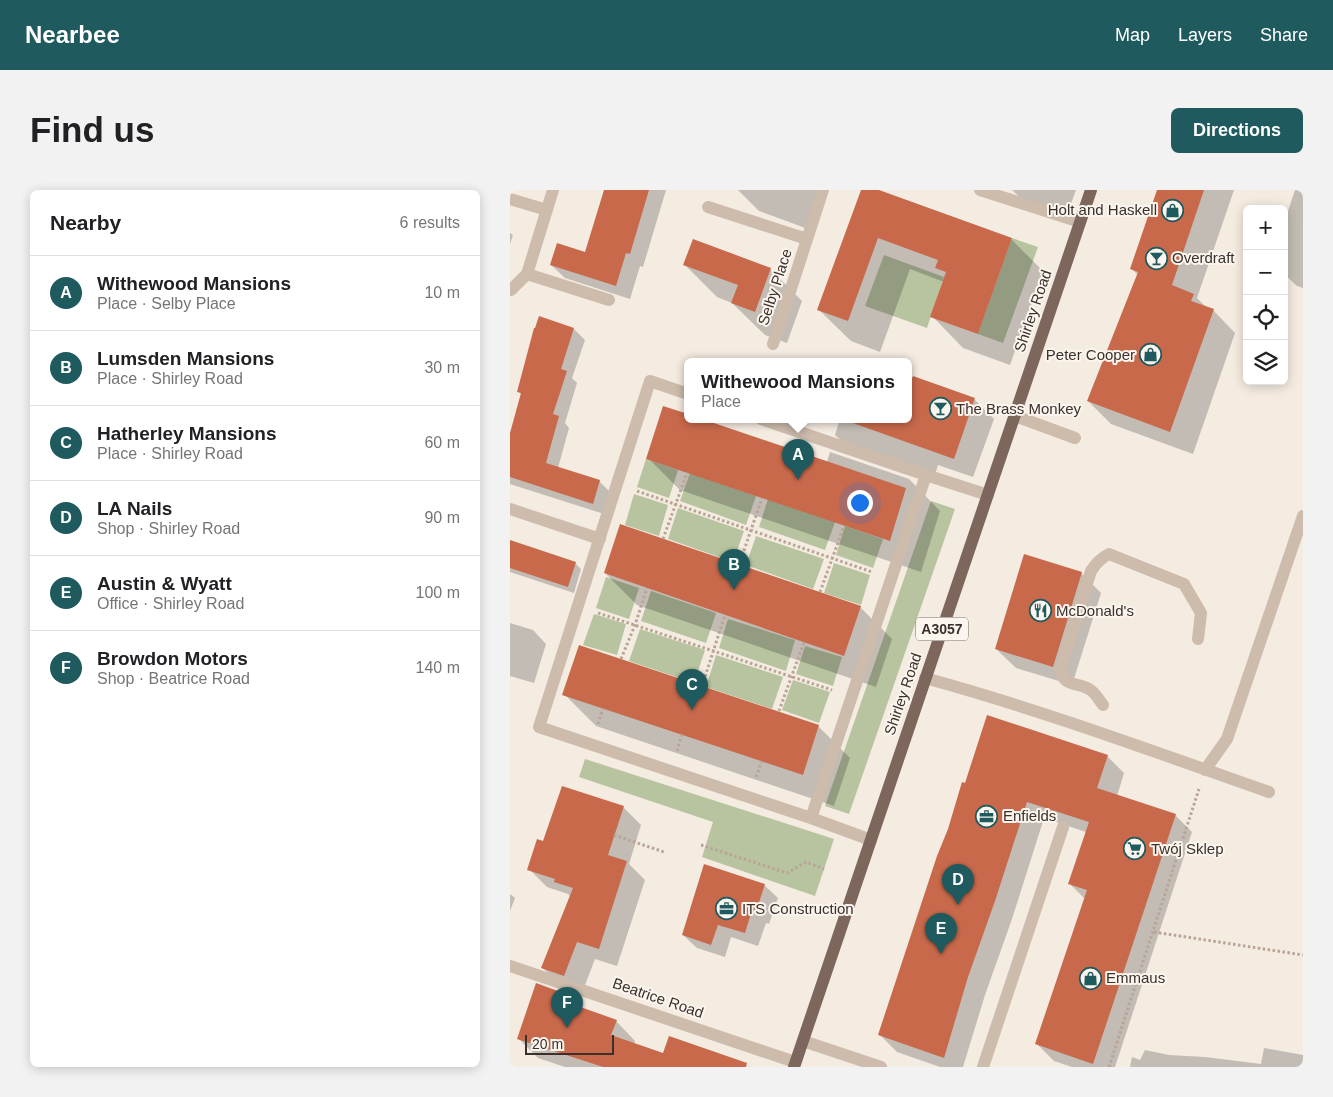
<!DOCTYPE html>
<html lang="en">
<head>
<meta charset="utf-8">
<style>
  body { margin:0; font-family:Arial,sans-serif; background:#f2f2f2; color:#202124 }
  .controls { position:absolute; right:15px; top:15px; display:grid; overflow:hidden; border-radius:8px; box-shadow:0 2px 12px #0003 }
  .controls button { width:45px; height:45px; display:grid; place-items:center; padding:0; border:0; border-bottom:1px solid #e0e0e0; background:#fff; color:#202124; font:25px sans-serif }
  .scale { position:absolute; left:15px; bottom:12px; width:89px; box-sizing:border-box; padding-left:5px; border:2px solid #3b302b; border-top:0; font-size:14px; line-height:18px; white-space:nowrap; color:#3b302b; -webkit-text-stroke:4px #fbf5ee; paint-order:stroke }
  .you { position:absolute; left:349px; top:312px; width:18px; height:18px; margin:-12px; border:4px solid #fff; border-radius:50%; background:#1a73e8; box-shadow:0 0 0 8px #1a73e833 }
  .badge { display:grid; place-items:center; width:32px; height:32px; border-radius:50%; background:#1f5a5e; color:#fff; font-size:16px; font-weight:700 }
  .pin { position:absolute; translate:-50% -41px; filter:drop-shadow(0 1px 2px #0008) }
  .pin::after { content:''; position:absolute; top:26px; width:18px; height:15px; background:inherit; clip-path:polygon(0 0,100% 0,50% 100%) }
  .popup { position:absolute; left:174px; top:168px; width:228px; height:65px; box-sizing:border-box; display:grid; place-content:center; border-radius:8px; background:#fff; filter:drop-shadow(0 1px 4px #0005); font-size:16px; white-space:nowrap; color:#757577 }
  .popup b { font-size:19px; color:#202124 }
  .popup::after { content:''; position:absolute; left:50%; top:100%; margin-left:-10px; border:10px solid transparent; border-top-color:#fff }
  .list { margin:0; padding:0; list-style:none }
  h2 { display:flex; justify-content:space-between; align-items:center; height:65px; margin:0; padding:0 20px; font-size:21px }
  h2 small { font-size:16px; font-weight:400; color:#757577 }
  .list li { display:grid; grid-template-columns:32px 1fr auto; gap:15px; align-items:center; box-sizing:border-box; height:75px; padding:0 20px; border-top:1px solid #e0e0e0 }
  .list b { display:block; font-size:19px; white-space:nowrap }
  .list p { margin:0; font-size:16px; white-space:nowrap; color:#757577 }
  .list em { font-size:16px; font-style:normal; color:#757577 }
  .icon { flex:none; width:28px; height:28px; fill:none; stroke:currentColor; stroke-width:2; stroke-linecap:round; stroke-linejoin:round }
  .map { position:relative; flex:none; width:793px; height:877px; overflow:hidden; border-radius:8px }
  header { display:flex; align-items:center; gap:30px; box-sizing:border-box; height:70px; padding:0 25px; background:#1f5a5e; color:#fff }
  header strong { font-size:24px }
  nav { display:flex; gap:28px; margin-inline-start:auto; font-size:18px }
  .intro { display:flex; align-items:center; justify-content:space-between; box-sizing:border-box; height:120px; padding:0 30px }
  h1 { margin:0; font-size:35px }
  .button { padding:12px 22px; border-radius:8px; background:#1f5a5e; color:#fff; font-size:18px; font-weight:700 }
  main { display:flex; gap:30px; padding:0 30px }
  aside { flex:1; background:#fff; border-radius:8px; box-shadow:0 2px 12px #0003 }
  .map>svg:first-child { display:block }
  .green { fill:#b8c4a0 }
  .shadow { fill:#0003 }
  .building { fill:#c8694b }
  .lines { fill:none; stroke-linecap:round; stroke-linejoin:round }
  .path { stroke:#b9a596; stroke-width:3; stroke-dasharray:2.5 2.5; stroke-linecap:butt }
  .lane { stroke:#cdbbac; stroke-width:12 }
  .street { stroke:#cdbbac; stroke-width:12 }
  .primary { stroke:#7d675c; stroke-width:12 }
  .labels { text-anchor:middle; stroke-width:4; stroke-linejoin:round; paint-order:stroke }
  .shield { fill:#fbf5ee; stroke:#756b66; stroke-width:1 }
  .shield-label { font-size:14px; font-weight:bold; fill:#3b302b }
  .poi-label { font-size:15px; fill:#3b302b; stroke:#fbf5ee; text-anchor:start }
  .street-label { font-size:15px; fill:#3b302b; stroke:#fbf5ee }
</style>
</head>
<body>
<header>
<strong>Nearbee</strong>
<nav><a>Map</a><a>Layers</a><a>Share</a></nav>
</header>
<div class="intro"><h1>Find us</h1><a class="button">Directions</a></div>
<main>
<aside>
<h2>Nearby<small>6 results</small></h2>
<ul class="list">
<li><span class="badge">A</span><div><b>Withewood Mansions</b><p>Place · Selby Place</p></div><em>10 m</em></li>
<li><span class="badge">B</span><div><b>Lumsden Mansions</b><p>Place · Shirley Road</p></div><em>30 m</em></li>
<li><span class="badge">C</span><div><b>Hatherley Mansions</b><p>Place · Shirley Road</p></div><em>60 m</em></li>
<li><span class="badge">D</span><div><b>LA Nails</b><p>Shop · Shirley Road</p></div><em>90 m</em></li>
<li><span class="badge">E</span><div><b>Austin &amp; Wyatt</b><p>Office · Shirley Road</p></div><em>100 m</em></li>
<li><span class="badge">F</span><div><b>Browdon Motors</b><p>Shop · Beatrice Road</p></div><em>140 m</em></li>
</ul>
</aside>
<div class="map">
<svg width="793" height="877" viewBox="0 0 793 877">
  <rect width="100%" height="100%" fill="#f4ebe1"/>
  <!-- green -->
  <path class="green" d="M502,48L528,57L493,153L468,144Z
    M374,65L434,87L417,138L355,116Z
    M136,269L168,280L159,308L127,297Z
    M180,283L246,306L236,335L170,311Z
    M124,304L158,315L149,346L115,335Z
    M258,309L325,332L315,360L249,337Z
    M421,311L445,319L339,624L315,616Z
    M168,318L234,341L223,372L158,349Z
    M335,336L373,349L363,378L326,365Z
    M246,346L314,369L303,399L236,375Z
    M324,373L360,385L351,415L314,403Z
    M96,387L129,398L119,429L86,418Z
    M141,401L206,423L196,453L131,431Z
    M84,424L116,434L107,465L73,455Z
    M218,429L285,450L276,481L209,458Z
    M130,439L195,460L184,493L119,471Z
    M295,456L332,467L323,496L286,484Z
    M206,465L273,487L262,519L196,497Z
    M283,490L320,502L309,533L272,520Z
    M75,569L324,649L305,706L192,667L203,632L69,587Z"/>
  <!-- shadow -->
  <path class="shadow" d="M95,0H156L133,77L130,76L120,109L55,88L41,75L76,63Z
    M228,0H312L298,39L249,21Z
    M352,0H366L501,49L533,81L500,175L453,158L422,126L434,92L400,79L370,162L341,151L309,120Z
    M502,0H566L555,30L521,18Z
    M649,0H724L687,108L697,118L703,120L725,143L683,264L601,234L578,211L628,85L622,79Z
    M785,0H793V98L787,96L774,84V33Z
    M0,43L3,45L0,54Z
    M175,75L260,79L292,111L277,153L255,145L222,113L207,107Z
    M64,139L75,150L62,188L67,193L55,233L59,238L48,278L89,291L100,302L94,324L0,294V246L12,205L8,201Z
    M404,188L465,210L484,229L463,287L428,275L423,291L345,264L325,245L330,229H398V189L402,191Z
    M178,225V229H188L317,272L320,262L399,289L430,321L411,382L170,300L138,268Z
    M0,352L65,373L71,379L64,403L0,382Z
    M95,383L350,417L382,449L366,497L127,415Z
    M571,383L591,403L562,495L506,478L486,459Z
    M0,433L23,440L36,454L24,493L0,486Z
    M54,504L308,536L340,568L324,616L86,536Z
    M597,566L614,583L607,606L665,625L682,642L605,877H562L544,871L527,854L575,709L560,694L576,642L534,628L502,729L475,805L453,877H430L387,862L370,845L439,639Z
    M113,617L131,635L119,674L135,690L107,776L85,769L72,803L51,796L33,778L61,707L58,704L37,697L19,679L34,652Z
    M254,695L268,708L259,734L256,733L248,756L221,747L215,767L187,758L173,745Z
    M0,704L5,708L0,721Z
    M47,802L61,815L106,831L125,851L124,855L154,865L232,877H55L28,868L9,849Z
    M754,858L793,865V877H620L622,867L630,870L635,860L659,865L695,867L751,874Z"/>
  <!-- building -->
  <path class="building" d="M94,0H139L120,64L116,63L106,96L40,75L47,53L75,62Z
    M351,0H369L502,48L468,144L420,127L436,82L425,78L428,70L368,48L338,131L307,120Z
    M647,0H694L662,95L684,104L681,111L704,119L660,242L577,211L628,82L620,79Z
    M183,49L261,78L245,122L221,113L228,95L173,75Z
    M29,126L64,138L51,179L57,181L43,224L49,226L36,273L90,290L83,314L0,287V243L11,203L7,202L24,138H25Z
    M403,186L465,208L444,269L340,232L341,229H398V199Z
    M153,216L178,224V229H192L396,298L380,351L136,269Z
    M110,334L351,416L334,466L94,383Z
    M0,350L66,372L58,397L0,378Z
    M514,364L572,382L543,477L485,459Z
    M69,455L309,535L293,585L52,505Z
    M477,525L598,565L587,598L666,624L583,874L525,854L577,700L558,694L579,632L517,612L485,711L458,787L434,868L368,845L427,666L438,639L452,592L455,593Z
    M52,596L114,616L98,665L117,671L89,759L67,752L54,786L31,778L63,698L44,692L45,689L17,680L27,649L33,651Z
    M194,674L255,694L246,722L242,720L235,743L208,735L201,755L172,745Z
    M26,793L48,801L45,808L107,830L101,845L153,863L159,846L237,873L236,877H93L7,849Z"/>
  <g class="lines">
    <!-- path -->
    <path class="path" d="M127,301L362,382
      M153,349L177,283
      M229,375L252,308
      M310,402L334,336
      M88,423L322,500
      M111,469L125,435L137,398
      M192,496L215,425
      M269,521L294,452
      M88,534L93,518
      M167,561L172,544
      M246,587L252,571
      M104,645L154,662
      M191,655L277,683L296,672L314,679
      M644,742L793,765
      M599,877L689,599"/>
    <!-- lane -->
    <path class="lane" d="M17,84L99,110
      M178,204L140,191L29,537L301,628L361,650
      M505,226L565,248
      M251,229L416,285L301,628
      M416,285L478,305
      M0,319L90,349
      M415,488C532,520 645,562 759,602
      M593,515C589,510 585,502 579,499C567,492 554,497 550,480L581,381C586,373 591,368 599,364L674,394L691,423L688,449
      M695,580L717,549L793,326
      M473,877L553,637"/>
    <!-- street -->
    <path class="street" d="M470,0L570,32
      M0,9L37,20
      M198,17L297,49
      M1,100L17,84L43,0
      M263,154L313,0
      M0,776L285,872
      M293,851L371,877"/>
    <!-- primary -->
    <path class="primary" d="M284,877L581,0"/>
  </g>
  <!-- icons -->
  <defs>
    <symbol id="shop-ring" viewBox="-11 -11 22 22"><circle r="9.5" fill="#fbf5ee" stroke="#1f5a5e" stroke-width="1.5"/><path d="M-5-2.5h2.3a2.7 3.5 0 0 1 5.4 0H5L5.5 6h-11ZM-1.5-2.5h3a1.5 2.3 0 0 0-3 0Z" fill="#1f5a5e"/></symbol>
    <symbol id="bar-ring" viewBox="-11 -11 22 22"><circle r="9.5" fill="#fbf5ee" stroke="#1f5a5e" stroke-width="1.5"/><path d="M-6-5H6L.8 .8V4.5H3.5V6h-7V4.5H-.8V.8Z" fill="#1f5a5e"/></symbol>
    <symbol id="restaurant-ring" viewBox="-11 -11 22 22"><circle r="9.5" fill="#fbf5ee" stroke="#1f5a5e" stroke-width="1.5"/><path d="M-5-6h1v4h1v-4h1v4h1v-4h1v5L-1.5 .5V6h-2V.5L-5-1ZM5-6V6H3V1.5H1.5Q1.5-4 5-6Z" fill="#1f5a5e"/></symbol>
    <symbol id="office-ring" viewBox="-11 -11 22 22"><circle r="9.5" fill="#fbf5ee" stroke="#1f5a5e" stroke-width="1.5"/><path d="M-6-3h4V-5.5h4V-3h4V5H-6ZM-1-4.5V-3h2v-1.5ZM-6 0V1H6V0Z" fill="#1f5a5e"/></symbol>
    <symbol id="supermarket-ring" viewBox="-11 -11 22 22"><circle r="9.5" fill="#fbf5ee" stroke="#1f5a5e" stroke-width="1.5"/><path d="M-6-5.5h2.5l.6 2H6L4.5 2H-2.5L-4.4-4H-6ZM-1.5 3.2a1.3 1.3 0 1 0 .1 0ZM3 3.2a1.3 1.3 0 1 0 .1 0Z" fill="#1f5a5e"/></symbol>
  </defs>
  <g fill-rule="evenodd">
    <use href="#shop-ring" x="650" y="8" width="25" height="25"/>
    <use href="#bar-ring" x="634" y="56" width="25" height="25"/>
    <use href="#shop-ring" x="628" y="152" width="25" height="25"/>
    <use href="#bar-ring" x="418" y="206" width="25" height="25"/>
    <use href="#restaurant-ring" x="518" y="408" width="25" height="25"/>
    <use href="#office-ring" x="464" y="614" width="25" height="25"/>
    <use href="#supermarket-ring" x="612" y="646" width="25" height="25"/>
    <use href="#office-ring" x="204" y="706" width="25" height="25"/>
    <use href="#shop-ring" x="568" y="776" width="25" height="25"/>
  </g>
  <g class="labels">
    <!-- shield labels -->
    <rect class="shield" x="406" y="427.5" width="52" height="23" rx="4"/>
    <g class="shield-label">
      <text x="432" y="444">A3057</text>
    </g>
    <!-- poi labels -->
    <g class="poi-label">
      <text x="647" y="25" text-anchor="end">Holt and Haskell</text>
      <text x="662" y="73">Overdraft</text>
      <text x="625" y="170" text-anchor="end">Peter Cooper</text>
      <text x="446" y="224">The Brass Monkey</text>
      <text x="546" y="426">McDonald's</text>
      <text x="493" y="631">Enfields</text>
      <text x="641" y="664">Twój Sklep</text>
      <text x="232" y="724">ITS Construction</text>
      <text x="596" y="793">Emmaus</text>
    </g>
    <!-- street labels -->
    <g class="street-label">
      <text transform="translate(265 97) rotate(-72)" y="5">Selby Place</text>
      <text transform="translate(523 121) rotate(-71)" y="5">Shirley Road</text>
      <text transform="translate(393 504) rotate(-71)" y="5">Shirley Road</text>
      <text transform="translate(148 808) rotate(19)" y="5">Beatrice Road</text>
    </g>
  </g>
</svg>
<div class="controls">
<button>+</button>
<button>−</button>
<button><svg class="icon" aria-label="locate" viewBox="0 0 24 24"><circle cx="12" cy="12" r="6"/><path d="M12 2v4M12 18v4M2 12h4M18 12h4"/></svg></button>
<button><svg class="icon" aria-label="layers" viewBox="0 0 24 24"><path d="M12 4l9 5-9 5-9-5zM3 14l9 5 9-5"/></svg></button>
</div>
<div class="scale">20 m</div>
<div class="you"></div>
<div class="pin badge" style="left:288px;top:290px">A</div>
<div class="popup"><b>Withewood Mansions</b>Place</div>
<div class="pin badge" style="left:224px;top:400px">B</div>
<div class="pin badge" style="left:182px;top:520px">C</div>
<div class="pin badge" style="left:448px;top:715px">D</div>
<div class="pin badge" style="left:431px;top:764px">E</div>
<div class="pin badge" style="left:57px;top:838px">F</div>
</div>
</main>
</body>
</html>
